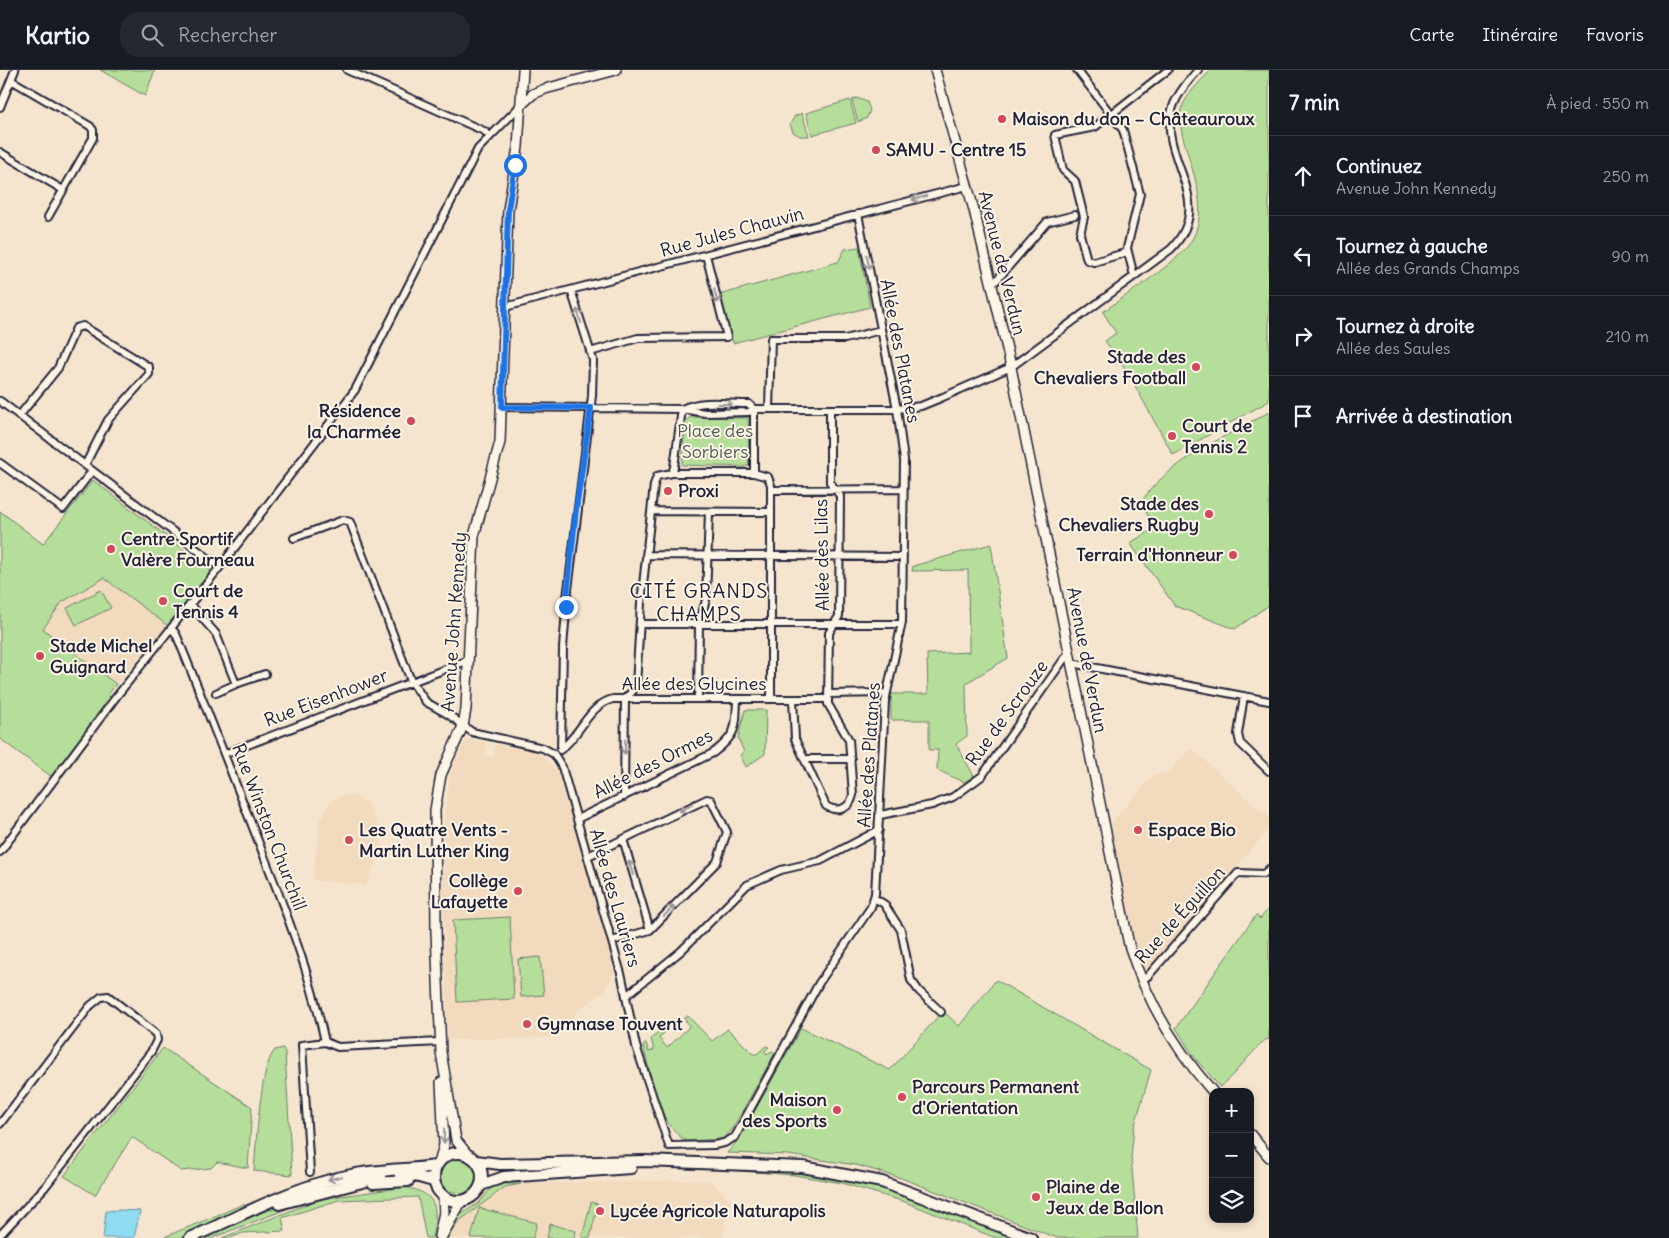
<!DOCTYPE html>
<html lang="fr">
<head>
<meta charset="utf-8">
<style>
  body { margin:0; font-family:Delius,sans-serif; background:#242831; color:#f1f3f6 }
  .controls { position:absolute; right:15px; bottom:15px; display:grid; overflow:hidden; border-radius:10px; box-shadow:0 2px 8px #0003 }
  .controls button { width:45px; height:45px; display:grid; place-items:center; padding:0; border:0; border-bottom:1px solid #363941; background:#171b24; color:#f1f3f6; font:25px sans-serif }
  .stop { position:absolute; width:15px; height:15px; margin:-11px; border:4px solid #1a73e8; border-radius:50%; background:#fff }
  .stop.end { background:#1a73e8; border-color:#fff; box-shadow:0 1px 5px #0008 }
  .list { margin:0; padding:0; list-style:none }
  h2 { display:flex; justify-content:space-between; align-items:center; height:65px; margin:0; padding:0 20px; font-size:21px }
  h2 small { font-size:16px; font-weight:400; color:#9ea1a6 }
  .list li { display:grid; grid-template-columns:32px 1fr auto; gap:15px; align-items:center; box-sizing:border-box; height:80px; padding:0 20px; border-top:1px solid #363941 }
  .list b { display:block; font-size:19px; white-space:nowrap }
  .list p { margin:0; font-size:16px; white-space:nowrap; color:#9ea1a6 }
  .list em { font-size:16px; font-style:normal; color:#9ea1a6 }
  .icon { flex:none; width:28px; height:28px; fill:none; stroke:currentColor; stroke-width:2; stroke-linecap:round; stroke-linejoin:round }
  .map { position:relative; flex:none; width:1269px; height:1168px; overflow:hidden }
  header { display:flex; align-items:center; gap:30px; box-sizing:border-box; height:70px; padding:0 25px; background:#171b24; border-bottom:1px solid #363941 }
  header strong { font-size:24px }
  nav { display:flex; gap:28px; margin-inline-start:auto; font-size:18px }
  .search { width:350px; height:45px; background:#242831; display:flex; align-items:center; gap:12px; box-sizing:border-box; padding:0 18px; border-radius:20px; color:#9ea1a6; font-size:19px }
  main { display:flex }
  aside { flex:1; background:#171b24 }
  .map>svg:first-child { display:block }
  .built { fill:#f2dabe }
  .green { fill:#b5de9a; stroke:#6c806a }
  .water { fill:#8fdbf0; stroke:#6391a8 }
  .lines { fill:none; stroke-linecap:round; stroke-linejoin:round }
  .minor-casing { stroke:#22223b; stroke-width:10 }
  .secondary-casing { stroke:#22223b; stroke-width:12 }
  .primary-casing { stroke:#22223b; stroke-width:14 }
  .minor { stroke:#fcf5e5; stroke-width:6 }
  .secondary { stroke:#fcf5e5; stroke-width:9 }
  .primary { stroke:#fcf5e5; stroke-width:10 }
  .oneway { stroke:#9a9698 }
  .route { stroke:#1a73e8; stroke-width:6 }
  .poi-dot { fill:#d1495b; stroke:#fcf5e5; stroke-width:2 }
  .labels { text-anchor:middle; stroke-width:4; stroke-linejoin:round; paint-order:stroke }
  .poi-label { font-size:18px; font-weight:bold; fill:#22223b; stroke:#fcf5e5; text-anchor:start }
  .street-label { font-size:18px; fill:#22223b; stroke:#fcf5e5 }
  .park-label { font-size:18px; fill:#4e5a58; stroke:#fcf5e5 }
  .quarter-label { font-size:20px; letter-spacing:1px; fill:#22223b; stroke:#fcf5e5 }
</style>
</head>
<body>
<header>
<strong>Kartio</strong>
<div class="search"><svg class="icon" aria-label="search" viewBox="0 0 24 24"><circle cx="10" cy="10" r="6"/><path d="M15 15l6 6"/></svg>Rechercher</div>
<nav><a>Carte</a><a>Itinéraire</a><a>Favoris</a></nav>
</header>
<main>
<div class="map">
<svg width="1269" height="1168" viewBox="0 0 1269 1168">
  <rect width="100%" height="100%" fill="#f6e5ce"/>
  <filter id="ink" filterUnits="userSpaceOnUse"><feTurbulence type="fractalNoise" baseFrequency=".02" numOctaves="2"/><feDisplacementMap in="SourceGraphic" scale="10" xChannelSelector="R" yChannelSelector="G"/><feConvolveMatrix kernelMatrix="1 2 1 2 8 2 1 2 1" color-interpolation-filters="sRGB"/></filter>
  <g filter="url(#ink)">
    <!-- built -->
    <path class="built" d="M104,508L168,556L145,586L140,585L116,614L43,559L62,532Z
      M469,669L486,672L485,686L494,687L495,675L530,680L542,685L557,702L609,878L614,903L605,920L578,941L558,967L448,970L443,836L444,752L450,705L464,672Z
      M1191,678L1269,747V759L1148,901L1140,884L1131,858L1111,753L1152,706L1167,703Z
      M343,725L356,726L364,731L371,739L374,749L378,750L377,763L383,775L366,815L313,810L320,747H323L326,737L333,730Z
      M709,1110L731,1130L722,1168H450L458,1152L505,1117L527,1113Z"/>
    <!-- green -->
    <path class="green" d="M100,0H155L145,26Z
      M1211,0H1269V331L1173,385L1135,316L1138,314L1133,304L1130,305L1105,271L1116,263L1103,242C1124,226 1177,193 1190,173C1210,142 1194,107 1185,74C1182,64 1178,50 1181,40C1186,24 1200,12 1211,0Z
      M857,28L867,32L870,40L867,48L858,52L852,30Z
      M850,30L856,53L812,65L806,43Z
      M802,43L809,66H800L793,62L790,54L795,46Z
      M859,177L870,237L733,273L719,225L838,192L845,179Z
      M1269,342V535L1235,559L1175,536L1130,473L1155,458L1141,433C1161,396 1231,363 1269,342Z
      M691,347L748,348L749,395L744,397L682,395L685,351Z
      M93,410L204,495L206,493L209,496L210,502L168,556L104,508L62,532L43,559L116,614L108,625L112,629L52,707L0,669V441L43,474Z
      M991,474L1008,588L966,613L967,666L956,674L974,706L964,712L937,700L938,680H929V650H891V624H928L927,584L969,582L968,500L912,501L913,496Z
      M101,520L111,538L76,555L67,538Z
      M745,640H766L765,684L746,697L740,685L744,682L738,668Z
      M1269,838V969L1265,970C1249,985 1237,1002 1220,1017L1194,987L1176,958L1256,845L1260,849Z
      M510,847L514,929L457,932L453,850Z
      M540,887L544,925L521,927L518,889Z
      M996,910L1151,1000L1134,1058L1131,1088L1138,1168H1057L901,1108L856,1095L788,1085L727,1083L739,1069L801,958L890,1000L943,941L959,956Z
      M688,946L712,971L728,959L753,984H757L766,976L769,977L765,981L767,984L772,981L775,983L731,1061L722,1069L686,1071C656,1052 652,1006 643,976L646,973L649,982L654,980L651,969L663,957L668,959L659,968L667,978L688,958L689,955L684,948Z
      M163,978L252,1037L248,1098L217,1092L211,1098L181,1101L132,1067L95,1125L64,1106Z
      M283,978L285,982L292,1105L254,1101C256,1076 260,995 275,980Z
      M457,1088L472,1094L477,1107L472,1119L459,1126L457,1123L450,1121L447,1123L438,1110L443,1095Z
      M713,1099C756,1100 800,1099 843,1108C903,1121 958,1149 1016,1168H996L905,1132L842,1113L794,1105Z
      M501,1114H521L505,1117L458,1152L448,1168L460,1145L479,1133L491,1118Z
      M405,1117C439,1124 438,1139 432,1168H426L418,1127L339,1130L282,1148L285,1161L243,1163L230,1168H222L320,1129Z
      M315,1128L212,1168H201L262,1142Z
      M591,1132L598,1134L590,1168H582Z
      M244,1134L246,1137L239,1142L180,1168H162Z
      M479,1138L537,1153L533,1168H471Z
      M550,1154L576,1161L574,1168H547Z"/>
    <!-- water -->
    <path class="water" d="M119,1140L140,1141L134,1168H103L106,1141Z"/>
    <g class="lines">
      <defs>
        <path id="minor" d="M347,0L484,61L489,65
          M1077,0L1123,60L1140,124L1127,178L1134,206
          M11,10L90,56L93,60V68L48,147
          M0,37L15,0
          M0,82L63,120
          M1128,182L1094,192L1087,190L1080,164L1084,147L1075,111L1063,100L1055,65L1095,57L1168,0
          M991,213L996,211L1047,152L1075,145
          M505,237L967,116
          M590,282L638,268L727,267L706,185
          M0,331L220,497
          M502,337L682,339L705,343L749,342L754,339H897L921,336L943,327L1011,297L1171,179C1220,129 1153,85 1174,34C1179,22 1189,10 1198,0
          M682,339C702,329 727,334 749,334L754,339
          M754,339V403L768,407L771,415V629
          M769,339L771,269H845L881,260
          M19,346L58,298L76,258L83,256L149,297V304L108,350L85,395
          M0,393L63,439L92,401
          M672,403H754
          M771,420L903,419
          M652,441L771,442
          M294,468L343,450L350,452L411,611L426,632L449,645L472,662L543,678L554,684L562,697L622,907L636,976L669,1076L714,1075L724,1073L735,1067L819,913L871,837L875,824L885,632L902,552L904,390L897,339L858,144
          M646,485L903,487
          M190,534L216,564L236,614L265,604
          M640,554H901
          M171,558L176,564C204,631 230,700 257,768C283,835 310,901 325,972
          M1071,593L1269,631
          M216,623L236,614
          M828,624L886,623
          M1244,626L1238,664L1240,673L1269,701
          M698,629L699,554L706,530L709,442
          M793,629L795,669L826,736C838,743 850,739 853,725L849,670L828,634L829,563L839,546L840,426L830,412V339
          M561,679L563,578L567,528L592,326L593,290L571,220
          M560,680C580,666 588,635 613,629H828
          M224,684L469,590
          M804,689H851
          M624,727L625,628L632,622L636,615L641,533L654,415L657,406L672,403L674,397L682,339
          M880,745L932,735L953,727L982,706L1069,582
          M577,749L713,683C737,665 736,658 737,629
          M623,769L650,860
          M0,782L116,627L220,497L355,320L478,79L520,36
          M588,786L707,729L711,730L727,762L717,792L650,860L612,871
          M874,828L884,834L901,860L911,910L919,921L941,942
          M1142,910L1148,906L1238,803L1264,804L1269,799
          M626,926L681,881L747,815L781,800L820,791L879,760
          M0,1054L90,936L101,927L108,926L156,964L157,970L151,982L45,1117L0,1165
          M310,1102L302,975L325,972L338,977L440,972"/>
        <path id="secondary" d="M935,0L974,140L1008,283L1129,875C1146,929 1176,980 1213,1022
          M520,36L533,24L545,19L616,0
          M1250,1064L1269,1087
          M468,1085L456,1070L441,982L436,862L435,740L441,705L463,656L466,639L474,466L500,372L508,140L518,77L523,0
          M440,1090L444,1075L441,1012
          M439,1166L444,1142L443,1127
          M441,1168L461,1132"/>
        <path id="primary" d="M434 1107a24 24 0 1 1 48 0a24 24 0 1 1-48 0Z
          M476,1091L500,1094L645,1091L803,1097L882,1112L1031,1168
          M400,1105H412L433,1111
          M373,1113L408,1111
          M481,1115L504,1107L631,1098
          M279,1134L381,1107
          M190,1168C243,1145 294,1116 351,1105C379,1099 408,1100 436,1096"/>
      </defs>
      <!-- minor casing -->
      <use href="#minor" class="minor-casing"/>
      <!-- secondary casing -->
      <use href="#secondary" class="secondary-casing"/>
      <!-- primary casing -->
      <use href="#primary" class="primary-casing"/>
      <!-- minor -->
      <use href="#minor" class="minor"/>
      <!-- secondary -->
      <use href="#secondary" class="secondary"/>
      <!-- primary -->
      <use href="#primary" class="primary"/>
    </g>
    <!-- one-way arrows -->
    <defs><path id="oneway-shaft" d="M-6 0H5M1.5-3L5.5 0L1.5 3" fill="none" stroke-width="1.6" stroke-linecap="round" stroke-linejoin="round" transform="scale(1.25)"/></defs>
    <g class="oneway">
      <use href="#oneway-shaft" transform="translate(919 128) rotate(165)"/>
      <use href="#oneway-shaft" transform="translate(868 192) rotate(79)"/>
      <use href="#oneway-shaft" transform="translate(716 226) rotate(76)"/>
      <use href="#oneway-shaft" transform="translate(579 246) rotate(-107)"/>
      <use href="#oneway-shaft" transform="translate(725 334)"/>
      <use href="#oneway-shaft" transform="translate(625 677) rotate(91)"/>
      <use href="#oneway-shaft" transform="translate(686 738) rotate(154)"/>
      <use href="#oneway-shaft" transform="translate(631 798) rotate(-107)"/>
      <use href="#oneway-shaft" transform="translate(669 841) rotate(-46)"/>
      <use href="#oneway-shaft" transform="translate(444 1066) rotate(90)"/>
      <use href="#oneway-shaft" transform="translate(335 1108) rotate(166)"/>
    </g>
  </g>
  <g class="lines" filter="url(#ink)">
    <!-- route -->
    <path class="route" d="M515,95L508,140L502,337L591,338L576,440L566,537"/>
  </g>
  <!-- markers -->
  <g class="poi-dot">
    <circle cx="1002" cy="49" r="5"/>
    <circle cx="876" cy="80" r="5"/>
    <circle cx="1196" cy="297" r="5"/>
    <circle cx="411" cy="351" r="5"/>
    <circle cx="1172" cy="366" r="5"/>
    <circle cx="668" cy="421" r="5"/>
    <circle cx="1209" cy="444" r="5"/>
    <circle cx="111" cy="479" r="5"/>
    <circle cx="1233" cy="485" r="5"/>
    <circle cx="163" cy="531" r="5"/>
    <circle cx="40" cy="586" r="5"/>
    <circle cx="1138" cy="760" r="5"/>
    <circle cx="349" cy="770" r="5"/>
    <circle cx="518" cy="821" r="5"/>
    <circle cx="527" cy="954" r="5"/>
    <circle cx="902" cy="1027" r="5"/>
    <circle cx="837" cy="1040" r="5"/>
    <circle cx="1036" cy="1127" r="5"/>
    <circle cx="600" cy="1141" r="5"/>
  </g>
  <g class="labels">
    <!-- poi labels -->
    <g class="poi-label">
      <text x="1012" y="55">Maison du don – Châteauroux</text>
      <text x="886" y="86">SAMU - Centre 15</text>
      <text x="1186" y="293" text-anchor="end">Stade des<tspan x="1186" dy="21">Chevaliers Football</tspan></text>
      <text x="401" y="347" text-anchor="end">Résidence<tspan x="401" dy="21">la Charmée</tspan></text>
      <text x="1182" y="362">Court de<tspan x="1182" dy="21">Tennis 2</tspan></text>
      <text x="678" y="427">Proxi</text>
      <text x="1199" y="440" text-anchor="end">Stade des<tspan x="1199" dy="21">Chevaliers Rugby</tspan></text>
      <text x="121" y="475">Centre Sportif<tspan x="121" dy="21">Valère Fourneau</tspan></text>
      <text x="1223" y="491" text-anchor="end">Terrain d'Honneur</text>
      <text x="173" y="527">Court de<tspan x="173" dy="21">Tennis 4</tspan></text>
      <text x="50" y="582">Stade Michel<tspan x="50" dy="21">Guignard</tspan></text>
      <text x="359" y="766">Les Quatre Vents -<tspan x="359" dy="21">Martin Luther King</tspan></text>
      <text x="1148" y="766">Espace Bio</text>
      <text x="508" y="817" text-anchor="end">Collège<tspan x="508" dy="21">Lafayette</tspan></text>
      <text x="537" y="960">Gymnase Touvent</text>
      <text x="912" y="1023">Parcours Permanent<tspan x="912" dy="21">d'Orientation</tspan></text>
      <text x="827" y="1036" text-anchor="end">Maison<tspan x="827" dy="21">des Sports</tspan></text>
      <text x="1046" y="1123">Plaine de<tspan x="1046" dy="21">Jeux de Ballon</tspan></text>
      <text x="610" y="1147">Lycée Agricole Naturapolis</text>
    </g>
    <!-- street labels -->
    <g class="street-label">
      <text transform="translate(732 162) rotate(-15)" y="6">Rue Jules Chauvin</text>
      <text transform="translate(1002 193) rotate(76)" y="6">Avenue de Verdun</text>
      <text transform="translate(900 281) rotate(79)" y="6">Allée des Platanes</text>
      <text transform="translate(822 485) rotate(-91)" y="6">Allée des Lilas</text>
      <text transform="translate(454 552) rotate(-86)" y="6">Avenue John Kennedy</text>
      <text transform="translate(1087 590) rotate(79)" y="6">Avenue de Verdun</text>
      <text x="694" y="620">Allée des Glycines</text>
      <text transform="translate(326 628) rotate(-21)" y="6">Rue Eisenhower</text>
      <text transform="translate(1007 643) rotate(-54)" y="6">Rue de Scrouze</text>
      <text transform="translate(869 685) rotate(-86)" y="6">Allée des Platanes</text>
      <text transform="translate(653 694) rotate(-27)" y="6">Allée des Ormes</text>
      <text transform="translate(269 757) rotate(69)" y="6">Rue Winston Churchill</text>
      <text transform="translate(615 828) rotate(74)" y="6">Allée des Lauriers</text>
      <text transform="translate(1180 845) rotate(-48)" y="6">Rue de Éguillon</text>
    </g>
    <!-- park labels -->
    <g class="park-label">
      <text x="715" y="367">Place des<tspan x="715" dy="21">Sorbiers</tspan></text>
    </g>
    <!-- quarter labels -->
    <g class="quarter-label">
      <text x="699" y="528">CITÉ GRANDS<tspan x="699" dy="23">CHAMPS</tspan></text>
    </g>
  </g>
</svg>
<div class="controls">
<button>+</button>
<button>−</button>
<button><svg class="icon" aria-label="layers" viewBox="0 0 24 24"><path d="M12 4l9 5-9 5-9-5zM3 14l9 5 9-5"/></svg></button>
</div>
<div class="stop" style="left:515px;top:95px"></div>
<div class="stop end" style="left:566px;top:537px"></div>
</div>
<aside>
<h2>7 min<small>À pied · 550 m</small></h2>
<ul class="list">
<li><svg class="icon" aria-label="ahead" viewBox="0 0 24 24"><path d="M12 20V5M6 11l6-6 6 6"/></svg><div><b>Continuez</b><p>Avenue John Kennedy</p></div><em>250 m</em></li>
<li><svg class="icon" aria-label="left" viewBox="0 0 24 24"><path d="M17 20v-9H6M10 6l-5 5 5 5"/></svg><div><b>Tournez à gauche</b><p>Allée des Grands Champs</p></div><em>90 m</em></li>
<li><svg class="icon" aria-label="right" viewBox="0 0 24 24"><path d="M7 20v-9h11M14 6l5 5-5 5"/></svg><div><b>Tournez à droite</b><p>Allée des Saules</p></div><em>210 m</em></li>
<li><svg class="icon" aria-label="arrive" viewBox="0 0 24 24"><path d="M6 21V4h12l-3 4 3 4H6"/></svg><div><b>Arrivée à destination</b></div></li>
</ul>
</aside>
</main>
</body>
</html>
